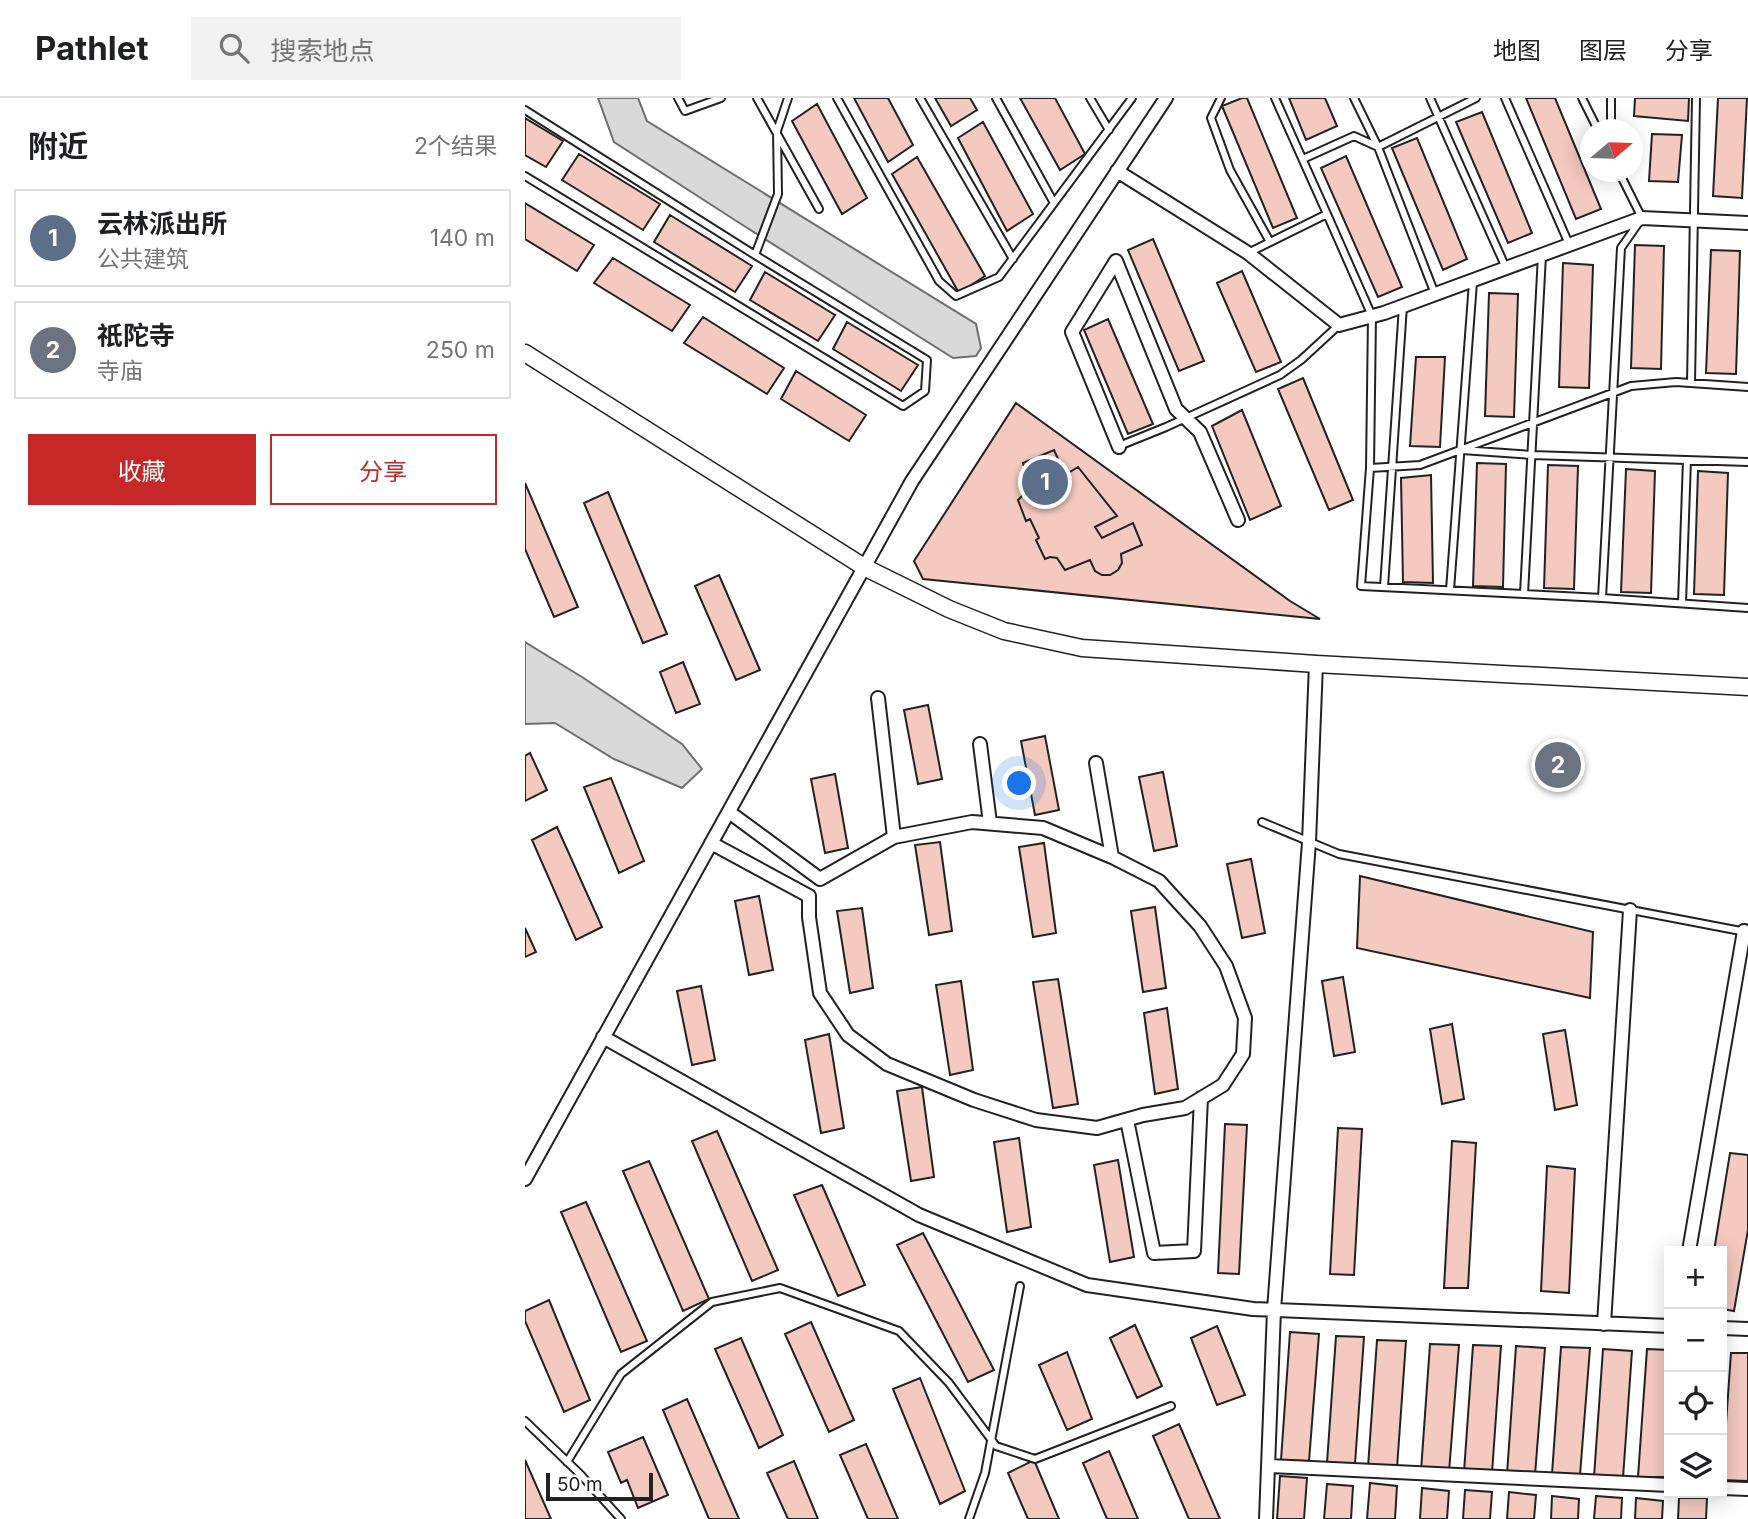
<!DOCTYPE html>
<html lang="zh">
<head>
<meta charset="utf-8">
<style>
  body { margin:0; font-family:Inter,"Noto Sans SC",sans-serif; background:#f2f2f2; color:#202124 }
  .controls { position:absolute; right:21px; bottom:21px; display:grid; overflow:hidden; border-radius:0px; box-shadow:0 4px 18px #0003 }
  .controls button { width:63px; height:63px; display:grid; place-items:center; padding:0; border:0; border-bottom:2px solid #e0e0e0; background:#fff; color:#202124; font:35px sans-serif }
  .compass { position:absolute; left:1055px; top:21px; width:63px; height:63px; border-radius:50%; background:#fff; box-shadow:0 4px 18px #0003; rotate:71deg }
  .scale { position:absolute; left:21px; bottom:18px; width:107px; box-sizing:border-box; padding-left:7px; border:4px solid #222; border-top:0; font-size:19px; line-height:24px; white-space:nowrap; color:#222; -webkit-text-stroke:5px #fff; paint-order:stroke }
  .you { position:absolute; left:495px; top:686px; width:24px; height:24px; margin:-18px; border:5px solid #fff; border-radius:50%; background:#1a73e8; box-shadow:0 0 0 10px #1a73e833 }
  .badge { display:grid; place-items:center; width:46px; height:46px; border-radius:50%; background:#c62828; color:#fff; font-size:23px; font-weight:700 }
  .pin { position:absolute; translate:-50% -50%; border:4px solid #fff; box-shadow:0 2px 7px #0006 }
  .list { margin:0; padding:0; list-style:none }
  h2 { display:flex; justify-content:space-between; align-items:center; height:91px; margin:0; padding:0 28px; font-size:30px }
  h2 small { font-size:23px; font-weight:400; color:#757577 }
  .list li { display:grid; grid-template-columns:46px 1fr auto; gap:21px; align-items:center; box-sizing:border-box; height:98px; margin:0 14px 14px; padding:0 14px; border:2px solid #e0e0e0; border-radius:0px }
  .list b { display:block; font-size:26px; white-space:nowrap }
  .list p { margin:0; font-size:23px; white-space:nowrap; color:#757577 }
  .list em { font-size:23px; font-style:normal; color:#757577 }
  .actions { display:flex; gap:14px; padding:21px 28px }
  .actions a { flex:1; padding:16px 0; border:2px solid #c62828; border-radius:0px; text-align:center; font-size:24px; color:#c62828 }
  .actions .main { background:#c62828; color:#fff }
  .icon { flex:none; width:38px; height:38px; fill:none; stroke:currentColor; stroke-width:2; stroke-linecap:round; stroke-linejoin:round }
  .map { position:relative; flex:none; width:1223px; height:1421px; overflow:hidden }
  header { display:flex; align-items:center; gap:42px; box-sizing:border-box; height:98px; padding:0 35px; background:#fff; border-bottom:2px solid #e0e0e0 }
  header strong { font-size:33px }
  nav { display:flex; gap:38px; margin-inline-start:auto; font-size:24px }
  .search { width:490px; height:63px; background:#f2f2f2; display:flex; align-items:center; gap:18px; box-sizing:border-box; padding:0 24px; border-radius:0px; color:#757577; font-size:26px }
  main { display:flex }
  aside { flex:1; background:#fff }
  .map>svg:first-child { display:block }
  .water { fill:#d9d9d9; stroke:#6f6f6f; stroke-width:2 }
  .building { fill:#f3c9c0; stroke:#222; stroke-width:2 }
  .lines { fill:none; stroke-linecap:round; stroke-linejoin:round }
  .service-casing { stroke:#222; stroke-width:10 }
  .minor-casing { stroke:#222; stroke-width:16 }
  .tertiary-casing { stroke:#222; stroke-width:19 }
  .service { stroke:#fff; stroke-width:6 }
  .minor { stroke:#fff; stroke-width:12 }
  .tertiary { stroke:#fff; stroke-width:16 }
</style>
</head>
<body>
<header>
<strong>Pathlet</strong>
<div class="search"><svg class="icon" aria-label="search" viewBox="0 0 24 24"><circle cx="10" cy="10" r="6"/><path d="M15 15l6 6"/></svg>搜索地点</div>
<nav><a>地图</a><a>图层</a><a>分享</a></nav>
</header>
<main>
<aside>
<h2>附近<small>2个结果</small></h2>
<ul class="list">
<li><span class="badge" style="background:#5c6f8a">1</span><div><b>云林派出所</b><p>公共建筑</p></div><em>140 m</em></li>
<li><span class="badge" style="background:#6b7280">2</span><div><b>祇陀寺</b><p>寺庙</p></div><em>250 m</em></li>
</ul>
<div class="actions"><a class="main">收藏</a><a>分享</a></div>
</aside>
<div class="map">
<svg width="1223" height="1421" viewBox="0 0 1223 1421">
  <rect width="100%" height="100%" fill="#fff"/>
  <!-- water -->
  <path class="water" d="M73,0H113L122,23L451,226L456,250L451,258L428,260L216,126L89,44Z
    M0,544L57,579L157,646L177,671L157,690L89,661L30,625L0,626Z"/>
  <!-- building -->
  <path class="building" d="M329,0H363L388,47L363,64Z
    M410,0H445L452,12L426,28Z
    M495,0H530L560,56L535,72Z
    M717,0H722L772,120L748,130L697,8Z
    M764,0H800L812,28L781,42Z
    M1001,0H1030L1076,111L1051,121Z
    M1110,0H1164L1163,23L1109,18Z
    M1193,0H1222L1217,100L1188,98Z
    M292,6L342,100L317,116L267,23Z
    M957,14L1007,135L983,145L931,24Z
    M0,20L38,43L21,69L0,57Z
    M458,24L508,116L482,133L433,40Z
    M1127,36L1157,37L1153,84L1124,83Z
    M892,40L942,161L918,172L867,50Z
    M54,56L135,106L118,132L37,82Z
    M821,58L877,189L853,199L796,70Z
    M392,59L460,178L434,195L367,76Z
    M0,105L69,147L52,173L0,141Z
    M145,117L227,168L210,194L129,144Z
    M628,141L679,263L654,273L603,152Z
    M1110,147L1139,148L1136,271L1106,270Z
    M1186,152L1215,153L1211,276L1181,275Z
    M88,160L165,207L147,233L69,185Z
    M1038,165L1068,167L1064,290L1034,289Z
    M717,173L756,264L731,274L692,185Z
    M240,174L310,217L293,243L225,202Z
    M964,195L993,196L989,319L960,318Z
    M178,219L259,270L242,296L159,245Z
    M583,221L628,326L603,336L559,232Z
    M322,224L393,267L376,293L308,251Z
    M891,259H920L915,349L885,348Z
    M271,273L341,317L324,343L256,301Z
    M778,280L828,402L804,412L753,291Z
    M491,305L765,503L795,521L398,481L389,463Z
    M717,312L756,408L725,422L687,328Z
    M529,352L540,377L553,369L592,418L570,429L577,440L608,425L617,447L596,456L597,465L593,472L585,477H577L570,473L565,462L540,472L532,460L525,459L520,461L511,442L514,440L505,421L501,423L493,402L502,393L497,378L501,375L498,365Z
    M952,365L981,366L978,489L948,488Z
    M1023,367L1053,368L1049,491L1019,490Z
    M1101,371L1130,373L1126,495L1096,494Z
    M1173,373L1203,375L1199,497L1169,496Z
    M906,377L908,485L878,484L876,380Z
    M0,385L53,509L29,519L0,451Z
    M83,394L142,536L118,545L59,405Z
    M194,477L235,572L211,582L170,488Z
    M158,564L175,606L151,615L135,574Z
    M403,607L417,681L393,686L379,612Z
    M520,638L534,712L510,717L496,643Z
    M5,655L22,692L0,703V658Z
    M638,674L652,748L629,753L614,679Z
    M310,676L323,750L300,755L286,681Z
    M86,680L119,763L94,775L59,689Z
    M32,729L77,829L51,842L7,742Z
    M415,744L427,833L404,837L390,747Z
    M519,745L531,835L508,839L494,749Z
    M726,761L740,835L717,840L702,766Z
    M835,778L1068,834L1065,900L832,850Z
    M234,798L248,872L224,877L210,803Z
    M630,809L641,890L618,894L606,813Z
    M337,810L348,890L325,895L312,813Z
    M0,830L11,854L0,859Z
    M818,879L830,954L809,958L797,883Z
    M533,881L553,1006L528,1010L508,884Z
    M436,883L448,972L425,977L411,887Z
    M176,888L190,962L167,967L152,893Z
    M642,910L653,991L630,996L619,915Z
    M927,926L939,1001L917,1006L905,931Z
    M1040,932L1052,1007L1030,1012L1018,936Z
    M304,936L319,1030L296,1035L280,942Z
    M397,989L409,1079L386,1083L372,993Z
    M700,1026L722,1027L714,1176L693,1175Z
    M813,1030L837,1031L829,1177L805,1176Z
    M192,1033L253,1172L227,1183L167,1043Z
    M494,1040L506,1129L482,1134L469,1044Z
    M927,1043L951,1045L943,1190H919Z
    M1205,1055L1223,1057V1132L1209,1213L1197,1211V1153H1189Z
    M593,1062L609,1159L585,1164L569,1067Z
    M124,1063L184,1201L158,1213L98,1073Z
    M1022,1068L1050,1071L1044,1195L1016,1193Z
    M297,1087L340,1187L313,1198L269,1097Z
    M61,1104L122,1243L96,1254L36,1114Z
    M398,1135L469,1272L443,1284L372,1147Z
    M24,1202L65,1302L39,1314L0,1223V1213Z
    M286,1224L329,1322L304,1334L260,1236Z
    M610,1227L637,1288L612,1300L585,1240Z
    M692,1228L720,1297L692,1307L666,1240Z
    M765,1234L794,1236L784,1363L756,1362Z
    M811,1238L839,1239L830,1366L802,1365Z
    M216,1240L258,1337L234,1350L190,1251Z
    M852,1242L881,1243L872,1370L843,1369Z
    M905,1246L934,1247L924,1374L896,1373Z
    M948,1247L976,1248L967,1375L939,1374Z
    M991,1248L1020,1250L1010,1377L982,1376Z
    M1036,1249L1065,1250L1055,1377L1027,1376Z
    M1078,1251L1107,1253L1098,1380L1069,1379Z
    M1122,1251L1144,1252V1336L1141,1379H1113Z
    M542,1254L567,1321L542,1332L514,1267Z
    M1206,1255H1223V1383L1197,1382Z
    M395,1280L440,1393L415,1406L368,1291Z
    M162,1301L214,1421H184L138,1312Z
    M654,1326L695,1421H664L628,1338Z
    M118,1339L143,1397L113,1410L102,1382L96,1385L83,1354Z
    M341,1346L373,1421H343L315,1357Z
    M584,1353L613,1421H582L558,1365Z
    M0,1362L26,1421H0Z
    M509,1362L534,1421H503L483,1375Z
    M269,1363L293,1421H263L242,1375Z
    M755,1378L782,1380L779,1421H752Z
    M845,1385L872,1388L870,1421H842Z
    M802,1386L828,1388L826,1421H799Z
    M897,1390L924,1393L922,1421H895Z
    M940,1392L967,1394L965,1421H938Z
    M984,1394L1011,1397L1009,1421H982Z
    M1027,1398L1054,1401L1053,1421H1026Z
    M1071,1398L1097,1400L1096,1421H1069Z
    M1111,1400L1138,1403L1137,1421H1110Z
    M1154,1400H1182L1181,1421H1153Z"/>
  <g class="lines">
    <defs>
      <path id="service" d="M153,0L160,13L196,0
        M232,0L294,111
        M312,0L414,183L431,198L474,179L607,0
        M395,0L488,161
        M471,0L529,105
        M565,0L584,32
        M696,0L686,20L705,72L745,144
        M829,0L853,49L910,196
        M905,0L981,170
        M980,0L1044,146
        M1057,0L1073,32
        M0,12L230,157L402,262L400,293L378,308L0,78
        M1086,32V0
        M778,61L829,38L853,49L951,0
        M1094,74L1117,120L1096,150L1077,500L1223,510
        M802,116L847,218L845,370L836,488L999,496
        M723,155L802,116L750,0
        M230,157L253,96L252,33L263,0
        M1017,157L999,496L1077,500
        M1166,285L1171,0
        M594,348L641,329L755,277L776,262L814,227
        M937,352L1007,357L1223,364
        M845,370L895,367L1106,288L1151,284L1223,289
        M859,489L878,208
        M925,492L948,184
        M1157,505L1162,362
        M737,724L814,756L1221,834
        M0,1323L56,1377L96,1421
        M42,1364L96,1276L187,1204L255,1190L374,1233L424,1285L471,1348L510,1361L646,1308
        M444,1421L460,1375L495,1188"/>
      <path id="minor" d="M592,73L723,155L814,227L859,215L1117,120L1223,125
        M591,163L651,311L675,334L713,422
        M591,163L547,234L594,349
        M455,646L465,725
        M571,665L587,759
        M204,714L295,781L369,739
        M186,745L284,798V819L295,895L323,937L362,966L449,1002L511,1022L572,1030L618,1017L660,1010L698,987L718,956L720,920L701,868L675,828L634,783L587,759L518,730L447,724L369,739L353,600
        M78,939L394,1117L562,1187L728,1211L1144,1228
        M602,1022L629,1155L669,1153L676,1000
        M0,1081L387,383L641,0
        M1164,1153L1219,833
        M1079,1226L1105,812
        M1197,1230L1223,1231
        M743,1368L1144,1387
        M1197,1390L1223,1391
        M741,1421L749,1212L784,744L791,566"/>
      <path id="tertiary" d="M0,255L339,469L424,511L479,533L557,550L791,566L1223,589"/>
    </defs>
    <!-- service casing -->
    <use href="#service" class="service-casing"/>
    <!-- minor casing -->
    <use href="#minor" class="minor-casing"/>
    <!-- tertiary casing -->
    <use href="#tertiary" class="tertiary-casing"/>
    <!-- service -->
    <use href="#service" class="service"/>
    <!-- minor -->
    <use href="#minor" class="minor"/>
    <!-- tertiary -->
    <use href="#tertiary" class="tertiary"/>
  </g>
</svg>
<div class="controls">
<button>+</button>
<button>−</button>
<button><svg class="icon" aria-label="locate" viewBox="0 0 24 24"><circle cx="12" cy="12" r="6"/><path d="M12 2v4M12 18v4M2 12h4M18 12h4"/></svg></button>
<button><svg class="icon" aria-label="layers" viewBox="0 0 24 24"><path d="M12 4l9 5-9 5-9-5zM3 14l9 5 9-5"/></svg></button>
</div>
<svg class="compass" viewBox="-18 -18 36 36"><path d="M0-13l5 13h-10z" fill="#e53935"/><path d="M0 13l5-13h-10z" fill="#757577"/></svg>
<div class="scale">50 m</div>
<div class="you"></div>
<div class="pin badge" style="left:520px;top:384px;background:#5c6f8a">1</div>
<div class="pin badge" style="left:1033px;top:667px;background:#6b7280">2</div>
</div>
</main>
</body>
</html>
